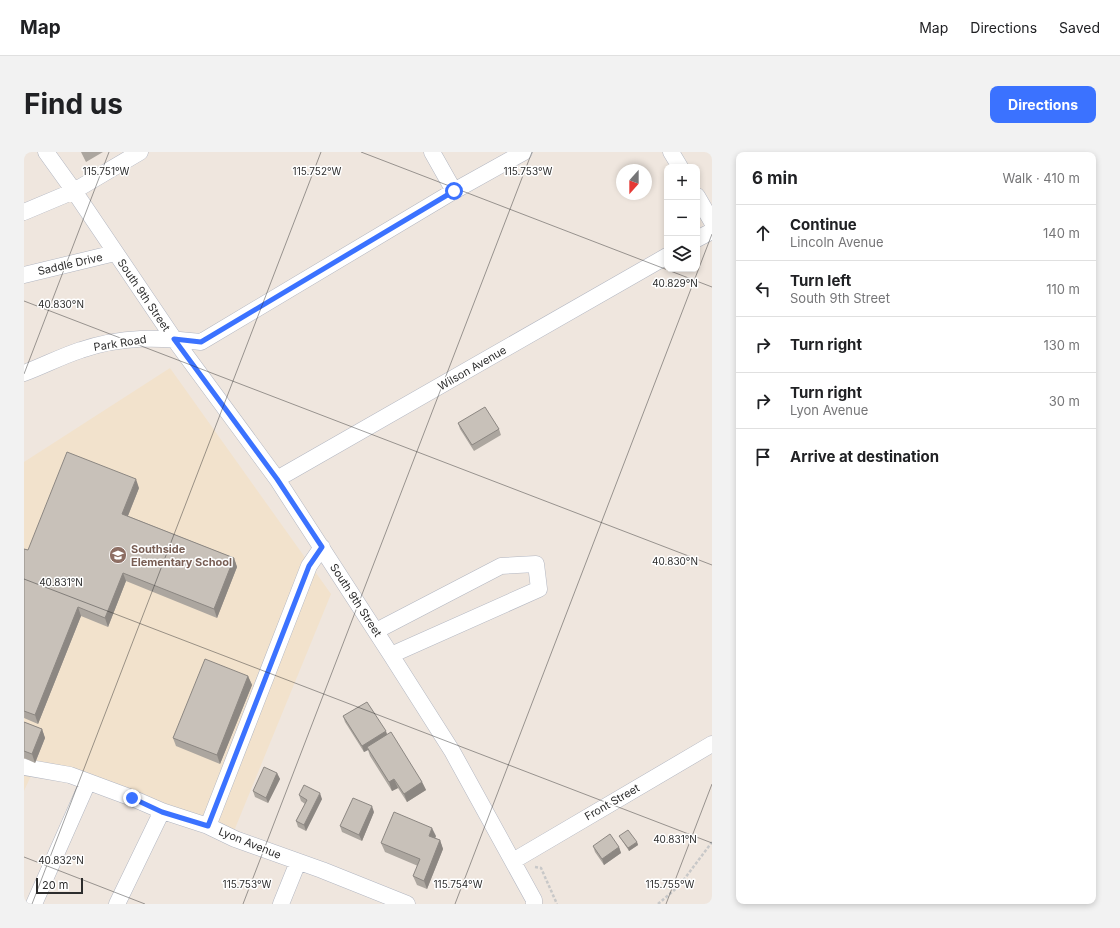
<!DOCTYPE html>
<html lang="en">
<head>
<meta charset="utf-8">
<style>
  body { margin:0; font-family:Inter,sans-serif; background:#f2f2f2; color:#202124 }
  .controls { position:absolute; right:12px; top:12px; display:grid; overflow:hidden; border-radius:8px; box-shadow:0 2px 6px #0003 }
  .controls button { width:36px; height:36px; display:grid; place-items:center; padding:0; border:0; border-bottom:1px solid #e0e0e0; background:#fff; color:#202124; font:20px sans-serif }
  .compass { position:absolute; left:592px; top:12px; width:36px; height:36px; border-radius:50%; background:#fff; box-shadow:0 2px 6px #0003; rotate:201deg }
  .scale { position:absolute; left:12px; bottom:10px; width:47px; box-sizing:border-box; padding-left:4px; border:2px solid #2d2d2d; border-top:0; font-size:11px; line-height:14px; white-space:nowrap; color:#2d2d2d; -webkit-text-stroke:3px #fff; paint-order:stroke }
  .stop { position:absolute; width:12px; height:12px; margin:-9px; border:3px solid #3b72ff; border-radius:50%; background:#fff }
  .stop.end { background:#3b72ff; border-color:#fff; box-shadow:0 1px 4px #0008 }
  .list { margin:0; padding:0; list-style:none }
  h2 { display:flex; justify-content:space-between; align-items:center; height:52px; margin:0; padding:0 16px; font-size:17px }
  h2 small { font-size:13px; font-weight:400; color:#757577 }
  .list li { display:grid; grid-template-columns:26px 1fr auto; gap:12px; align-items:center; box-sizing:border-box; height:56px; padding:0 16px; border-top:1px solid #e0e0e0 }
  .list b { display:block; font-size:15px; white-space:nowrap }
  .list p { margin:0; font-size:13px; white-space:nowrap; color:#757577 }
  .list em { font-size:13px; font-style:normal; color:#757577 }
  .icon { flex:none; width:22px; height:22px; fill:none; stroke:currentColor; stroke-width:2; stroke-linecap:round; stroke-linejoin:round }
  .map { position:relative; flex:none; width:688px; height:752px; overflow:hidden; border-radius:8px }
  header { display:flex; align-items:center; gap:24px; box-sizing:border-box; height:56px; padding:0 20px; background:#fff; border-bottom:1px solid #e0e0e0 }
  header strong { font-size:19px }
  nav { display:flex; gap:22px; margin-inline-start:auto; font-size:14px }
  .intro { display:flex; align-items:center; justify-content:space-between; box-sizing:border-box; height:96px; padding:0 24px }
  h1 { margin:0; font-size:28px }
  .button { padding:10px 18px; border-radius:8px; background:#3b72ff; color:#fff; font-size:14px; font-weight:700 }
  main { display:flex; gap:24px; padding:0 24px }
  aside { flex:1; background:#fff; border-radius:8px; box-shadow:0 2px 6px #0003 }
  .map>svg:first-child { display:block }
  .education { fill:#f2e2cc }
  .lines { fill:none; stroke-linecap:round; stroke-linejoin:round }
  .minor-casing { stroke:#b2b6c1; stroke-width:17 }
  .path { stroke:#c8c8c8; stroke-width:2.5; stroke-dasharray:3 2; stroke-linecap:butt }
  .minor { stroke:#fff; stroke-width:16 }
  .wall { fill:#aca69f }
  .shaded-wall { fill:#8c8782 }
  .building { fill:#c8c1b9; stroke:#8c8782 }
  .route { stroke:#3b72ff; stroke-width:5 }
  .ticks { fill:none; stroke:#2d2d2d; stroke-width:1; stroke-opacity:0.45 }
  .labels { text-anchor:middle; stroke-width:3; stroke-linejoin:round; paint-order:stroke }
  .street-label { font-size:11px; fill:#2d2d2d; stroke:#fff }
  .education-label { font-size:11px; font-weight:bold; fill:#785e54; stroke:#fff; text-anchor:start }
  .ticks-label { font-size:10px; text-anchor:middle; fill:#2d2d2d; stroke:#fff; stroke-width:3; stroke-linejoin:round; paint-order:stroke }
</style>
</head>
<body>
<header>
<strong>Map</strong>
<nav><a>Map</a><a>Directions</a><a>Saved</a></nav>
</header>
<div class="intro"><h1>Find us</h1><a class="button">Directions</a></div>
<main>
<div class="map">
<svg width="688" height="752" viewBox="0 0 688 752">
  <rect width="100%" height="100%" fill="#efe6de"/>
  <!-- education -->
  <path class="education" d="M146,216L307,442L210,679L13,613L5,628L0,639V310Z"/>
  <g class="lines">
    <defs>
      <path id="minor" d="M22,0L50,39L150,187L253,327L367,503L428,599L510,748V752
        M408,0L430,39
        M647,0L656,15
        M673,44L688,70
        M0,60L50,39L116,0
        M673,87L688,79
        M0,123L91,101
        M0,221C19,214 38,204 57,198C98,184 135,185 177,190L430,39L500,0
        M253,327L643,104
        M352,479L477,414L512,412L515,437L367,503
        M0,615L46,623L108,646L138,659L184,674L211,687L298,718L383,752
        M184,674L278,432L285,414L298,395
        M489,709L688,592
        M10,752L64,630
        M93,752L138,659
        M257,752L274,710"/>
    </defs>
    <!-- minor casing -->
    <use href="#minor" class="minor-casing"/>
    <!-- path -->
    <path class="path" d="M511,715L517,716L533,752
      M634,752L655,734L688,690"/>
    <!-- minor -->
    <use href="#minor" class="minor"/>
  </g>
  <!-- wall -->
  <path class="wall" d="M57,0H79L62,10Z
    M434,271L475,277L477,283L450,299L436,277Z
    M115,336L104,364L210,406L213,415L193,466L102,429L84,475L57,464L14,572L0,566V397L4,398Z
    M224,524L228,533L196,612L152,594L149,586Z
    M319,564L363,583L398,630L402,638L383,650L374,636L368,639L346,604L344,598L340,600L321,570Z
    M0,570L18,577L21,586L11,611L0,606Z
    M253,621L256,627L244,651L231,645L229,639Z
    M275,643L298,647L282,679L274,675L272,669L281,652L277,649Z
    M350,660L338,689L318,680L316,674Z
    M412,684L411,686L416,688L419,697L403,737L393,733L389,724L394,714L361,700L357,691Z
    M595,684L613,690L614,693L605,699Z
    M569,694L595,695L597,701L580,713L571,700Z"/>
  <!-- shaded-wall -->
  <path class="shaded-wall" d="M112,327L115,336L101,371L98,362Z
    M210,406L213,415L193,466L190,457Z
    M99,421L102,429L84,475L81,466Z
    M54,455L57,464L14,572L11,563Z
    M224,524L228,533L196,612L193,603Z
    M18,577L21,586L11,611L8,602Z
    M362,579L364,585L343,595L344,598L340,600L338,594Z
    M253,621L256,627L244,651L242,646Z
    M370,627L374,636L368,639L365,630Z
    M398,630L402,638L383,650L380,642Z
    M296,641L298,647L282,679L280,673Z
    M348,654L350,660L338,689L335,683Z
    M408,676L412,684L408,693L405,684Z
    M416,688L419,697L403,737L400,729Z
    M613,690L614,693L605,699L604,696Z
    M595,695L597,701L580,713L578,707Z"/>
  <!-- building -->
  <path class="building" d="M461,255L475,277L448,293L434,271Z
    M43,300L112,327L98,362L210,406L190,457L99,421L81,466L54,455L11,563L0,559V397L4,398Z
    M181,507L224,524L193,603L149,586Z
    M343,550L362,579L338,594L319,564Z
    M0,570L18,577L8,602L0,599Z
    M367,580L398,630L380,642L370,627L365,630L343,595Z
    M240,615L253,621L242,646L229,639Z
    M280,633L296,641L280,673L272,669L283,648L275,643Z
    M329,646L348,654L335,683L316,674Z
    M370,660L408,676L405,684L416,688L400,729L389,724L396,707L357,691Z
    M604,678L613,690L604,696L595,684Z
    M586,682L595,695L578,707L569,694Z"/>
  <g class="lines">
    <!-- route -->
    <path class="route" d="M108,646L138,660L184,674L278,432L285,414L298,395L253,327L150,187L177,190L430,39"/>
  </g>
  <!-- ticks -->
  <path class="ticks" d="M337,0L688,135M0,149L688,413M0,222L85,0M0,427L688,691M0,705L121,752M8,752L297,0M219,752L508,0M431,752L688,82M642,752L688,632"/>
  <!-- icons -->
  <defs>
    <symbol id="school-disc" viewBox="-11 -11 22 22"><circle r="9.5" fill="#8d6e63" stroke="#fff"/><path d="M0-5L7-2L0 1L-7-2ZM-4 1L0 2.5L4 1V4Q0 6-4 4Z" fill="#fff"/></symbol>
  </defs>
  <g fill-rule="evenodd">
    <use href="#school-disc" x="84" y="393" width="20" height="20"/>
  </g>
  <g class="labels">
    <!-- street labels -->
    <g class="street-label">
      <text transform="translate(46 112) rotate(-13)" y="4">Saddle Drive</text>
      <text transform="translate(120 143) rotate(56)" y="4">South 9th Street</text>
      <text transform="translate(96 191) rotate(-9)" y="4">Park Road</text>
      <text transform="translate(448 216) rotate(-30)" y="4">Wilson Avenue</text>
      <text transform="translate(332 448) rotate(57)" y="4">South 9th Street</text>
      <text transform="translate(588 650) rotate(-30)" y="4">Front Street</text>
      <text transform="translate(226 691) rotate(22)" y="4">Lyon Avenue</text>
    </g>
    <!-- education labels -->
    <g class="education-label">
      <text x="107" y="401">Southside<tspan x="107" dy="13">Elementary School</tspan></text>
    </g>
  </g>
  <g class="ticks-label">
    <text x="293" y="23">115.752°W</text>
    <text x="504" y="23">115.753°W</text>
    <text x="82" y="23">115.751°W</text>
    <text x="651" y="135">40.829°N</text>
    <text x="37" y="156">40.830°N</text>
    <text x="651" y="413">40.830°N</text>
    <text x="37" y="434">40.831°N</text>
    <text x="651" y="691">40.831°N</text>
    <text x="37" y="712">40.832°N</text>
    <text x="223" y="736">115.753°W</text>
    <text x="434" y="736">115.754°W</text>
    <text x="646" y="736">115.755°W</text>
  </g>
</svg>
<div class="controls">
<button>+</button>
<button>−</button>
<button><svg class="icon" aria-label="layers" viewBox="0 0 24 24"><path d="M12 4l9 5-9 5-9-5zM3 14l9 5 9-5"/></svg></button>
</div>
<svg class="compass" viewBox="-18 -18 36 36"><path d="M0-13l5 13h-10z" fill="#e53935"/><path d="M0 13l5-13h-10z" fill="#757577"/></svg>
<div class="scale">20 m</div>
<div class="stop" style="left:430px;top:39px"></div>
<div class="stop end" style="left:108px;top:646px"></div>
</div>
<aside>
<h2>6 min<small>Walk · 410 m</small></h2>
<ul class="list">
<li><svg class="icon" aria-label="ahead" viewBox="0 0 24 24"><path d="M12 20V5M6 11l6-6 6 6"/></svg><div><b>Continue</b><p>Lincoln Avenue</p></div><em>140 m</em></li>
<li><svg class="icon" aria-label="left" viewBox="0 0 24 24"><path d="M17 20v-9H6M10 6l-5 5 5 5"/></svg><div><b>Turn left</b><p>South 9th Street</p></div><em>110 m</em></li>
<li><svg class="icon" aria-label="right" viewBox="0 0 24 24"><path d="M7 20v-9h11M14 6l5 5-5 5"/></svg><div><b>Turn right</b></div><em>130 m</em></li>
<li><svg class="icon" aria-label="right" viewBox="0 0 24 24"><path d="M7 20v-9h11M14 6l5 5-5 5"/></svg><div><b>Turn right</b><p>Lyon Avenue</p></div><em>30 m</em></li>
<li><svg class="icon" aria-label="arrive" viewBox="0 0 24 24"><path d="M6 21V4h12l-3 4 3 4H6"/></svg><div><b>Arrive at destination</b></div></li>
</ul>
</aside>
</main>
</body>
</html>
